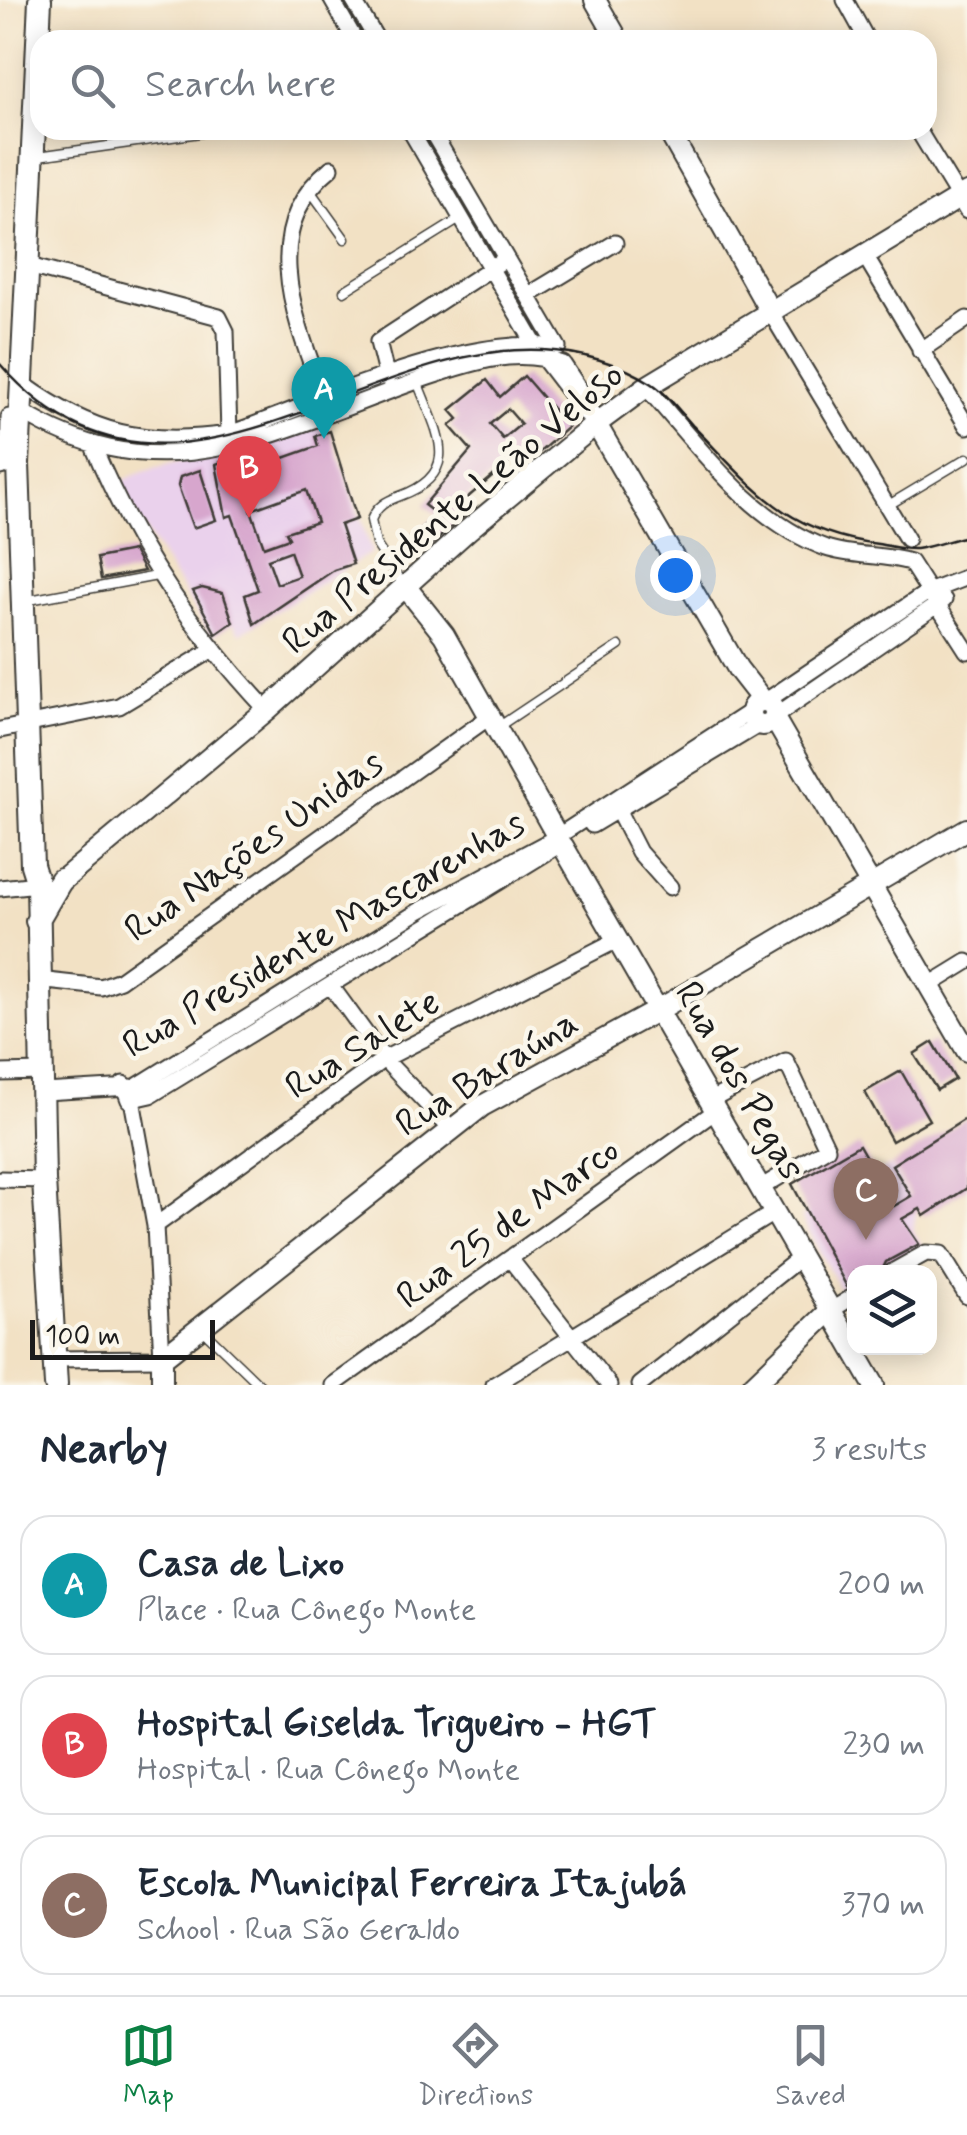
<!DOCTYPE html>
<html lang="en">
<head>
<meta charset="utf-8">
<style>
  body { margin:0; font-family:Mynerve,sans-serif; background:#f6f6f7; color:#1f2937 }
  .controls { position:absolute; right:30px; bottom:30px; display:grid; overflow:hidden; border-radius:20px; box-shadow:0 5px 25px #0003 }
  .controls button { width:90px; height:90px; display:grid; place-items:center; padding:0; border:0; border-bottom:2px solid #e0e1e3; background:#fff; color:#1f2937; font:50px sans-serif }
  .scale { position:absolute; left:30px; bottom:25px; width:185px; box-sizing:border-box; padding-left:10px; border:5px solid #1c1c1c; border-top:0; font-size:28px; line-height:35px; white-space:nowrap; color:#1c1c1c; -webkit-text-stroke:8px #fbf7ec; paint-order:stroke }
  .you { position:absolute; left:675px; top:575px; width:35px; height:35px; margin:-25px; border:8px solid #fff; border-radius:50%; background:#1a73e8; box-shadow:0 0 0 15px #1a73e833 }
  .badge { display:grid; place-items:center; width:65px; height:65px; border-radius:50%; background:#0b8043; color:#fff; font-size:32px; font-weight:700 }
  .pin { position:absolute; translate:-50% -82px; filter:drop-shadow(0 2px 5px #0008) }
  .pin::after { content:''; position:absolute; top:52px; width:35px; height:30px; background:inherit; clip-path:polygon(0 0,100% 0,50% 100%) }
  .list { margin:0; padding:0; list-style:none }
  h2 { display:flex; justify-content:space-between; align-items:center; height:130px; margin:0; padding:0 40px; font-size:42px }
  h2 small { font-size:32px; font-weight:400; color:#747a83 }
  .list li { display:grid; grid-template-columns:65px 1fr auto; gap:30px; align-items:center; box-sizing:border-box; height:140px; margin:0 20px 20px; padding:0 20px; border:2px solid #e0e1e3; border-radius:30px }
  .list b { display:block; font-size:38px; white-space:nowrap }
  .list p { margin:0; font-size:32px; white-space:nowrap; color:#747a83 }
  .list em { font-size:32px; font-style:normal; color:#747a83 }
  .icon { flex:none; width:55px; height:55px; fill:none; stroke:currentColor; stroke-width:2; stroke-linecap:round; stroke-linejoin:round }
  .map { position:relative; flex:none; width:967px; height:1385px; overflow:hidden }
  .search { position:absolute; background:#fff; box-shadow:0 5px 25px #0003; left:30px; right:30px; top:30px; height:110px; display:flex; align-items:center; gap:25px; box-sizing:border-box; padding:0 35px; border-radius:30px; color:#747a83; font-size:38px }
  .sheet { height:610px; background:#fff }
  nav { display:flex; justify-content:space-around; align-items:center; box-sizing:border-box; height:140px; border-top:2px solid #e0e1e3; background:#fff; font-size:28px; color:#747a83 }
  nav a { display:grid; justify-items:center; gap:5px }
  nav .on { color:#0b8043 }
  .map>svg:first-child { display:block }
  .built { fill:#ead1ec }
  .building { fill:#d7a6cd; fill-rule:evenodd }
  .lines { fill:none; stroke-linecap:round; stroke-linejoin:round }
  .lane-casing { stroke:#3c3a35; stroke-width:11 }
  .street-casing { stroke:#3c3a35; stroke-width:19 }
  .secondary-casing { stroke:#3c3a35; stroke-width:24 }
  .primary-casing { stroke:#3c3a35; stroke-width:26 }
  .lane { stroke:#fff; stroke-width:8 }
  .street { stroke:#fff; stroke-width:15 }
  .secondary { stroke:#fff; stroke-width:20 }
  .primary { stroke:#fff; stroke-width:22 }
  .tram { stroke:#1c1c1c; stroke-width:2.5 }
  .labels { text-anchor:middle; stroke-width:9; stroke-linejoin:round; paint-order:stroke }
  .street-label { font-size:38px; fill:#1c1c1c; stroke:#fbf7ec }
</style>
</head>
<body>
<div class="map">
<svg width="967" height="1385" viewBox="0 0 967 1385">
  <rect width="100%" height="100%" fill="#fbf7ec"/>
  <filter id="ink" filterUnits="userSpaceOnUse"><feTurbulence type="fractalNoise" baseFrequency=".01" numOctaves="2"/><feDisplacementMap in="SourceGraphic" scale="20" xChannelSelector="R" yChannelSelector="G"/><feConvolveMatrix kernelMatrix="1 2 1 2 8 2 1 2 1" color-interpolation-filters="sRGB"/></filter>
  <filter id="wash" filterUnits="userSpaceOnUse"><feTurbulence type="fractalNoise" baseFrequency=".0048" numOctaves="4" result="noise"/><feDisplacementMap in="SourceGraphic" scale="40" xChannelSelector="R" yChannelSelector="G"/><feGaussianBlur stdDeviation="2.25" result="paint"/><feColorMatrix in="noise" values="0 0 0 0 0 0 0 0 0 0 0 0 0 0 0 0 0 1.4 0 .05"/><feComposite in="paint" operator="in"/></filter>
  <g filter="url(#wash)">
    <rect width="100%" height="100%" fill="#f2e1c4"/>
    <!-- built -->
    <path class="built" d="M327,421L372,552L240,634L233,623L212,637L116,484L143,471Z
      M890,1165L917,1209L913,1230L925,1250L885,1272H854V1289L843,1296L801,1217Z"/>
    <g id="blocks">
      <!-- building -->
      <path class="building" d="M524,376L568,427L525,465L517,456L467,498L474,507L423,552L410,537L437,515L424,505L471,450L450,426L458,419L450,410L487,380L500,397ZM508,409L521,424L503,439L490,424Z
        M330,431L357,519L340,525L353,564L334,570L254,624L245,595L258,590L232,515L226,517L216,464L232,458L244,472L318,446L315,436ZM306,490L317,522L286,532L289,538L264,547L251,510ZM290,551L299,576L277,584L268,559Z
        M200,470L216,520L193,528L178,486L180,477Z
        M133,551L144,571L101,579L97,558Z
        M202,588L223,593L233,622L216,634L193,591Z
        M933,1042L955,1079L937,1090L914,1054Z
        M901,1071L929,1120L892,1141L865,1092Z
        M967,1118V1188L924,1216L920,1209L902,1219L919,1244L886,1262L881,1272H854V1285L847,1287L792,1184L859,1145L894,1206L911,1196L892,1165Z"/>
    </g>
  </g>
  <g filter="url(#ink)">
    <use href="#blocks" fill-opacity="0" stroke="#3c3a35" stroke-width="2.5"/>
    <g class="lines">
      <defs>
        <path id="lane" d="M38,156L221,130
          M309,189L345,239
          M344,291L463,217
          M887,506L967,458
          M402,583L376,544L371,520C377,506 386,501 400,496C466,472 435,430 417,381
          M24,601L157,576
          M498,727L619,646
          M202,1329L260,1385"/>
        <path id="street" d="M332,0L355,40
          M353,0L377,40
          M845,0L867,40
          M410,130L534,343
          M431,130L558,347
          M918,130L967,211
          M865,256L967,426
          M29,266L219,317L226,331L229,434
          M529,295L615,243
          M771,313L907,539
          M920,351L967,319
          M544,359L590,419
          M387,378L378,342L499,263
          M23,384C92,434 144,446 229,434C321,402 462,333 558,347
          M646,387C697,444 750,521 826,548C853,557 883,554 910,562L967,651
          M325,401C298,326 254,230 331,168
          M22,412C169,502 284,426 429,377C472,362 518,347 563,364L588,402L596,424
          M94,448C138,553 190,627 267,710
          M0,467L8,465L9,417
          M766,701L928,592L967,577
          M774,717L944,600
          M0,730L119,706L212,650
          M618,811L639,852L670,887
          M592,825L760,724
          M566,831L751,711
          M0,888L38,884
          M38,980L101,987L120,980L492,715
          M331,986L384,1059L451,1129
          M928,986L967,962
          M0,1073L42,1072
          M123,1084L129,1100L151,1095L559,845
          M134,1088L419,911L555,838
          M44,1092L130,1087
          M711,1100L786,1061L827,1148L762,1187
          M0,1179L44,1180
          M155,1226L384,1059L619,939
          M511,1260L609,1385
          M892,1272L926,1253L941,1254L967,1296
          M830,1311L854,1296
          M53,1359L162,1358L155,1226L131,1094
          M333,1385L717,1110
          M494,1385L775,1212
          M640,1385L801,1257"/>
        <path id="secondary" d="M595,0L618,40
          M668,130L771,313
          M596,424L738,669L763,701
          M405,586L444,635L556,834
          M751 713a12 12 0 1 1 24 0a12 12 0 1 1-24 0Z
          M774,718L967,1051
          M563,846L874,1385
          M52,889L267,710L468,530L596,424L646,387L967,193
          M162,1385V1358L482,1106L660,1009L967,829
          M753,1385L830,1311"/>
        <path id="primary" d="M40,0L18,464L32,865L38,884L44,1180L56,1385
          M37,921L61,880"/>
      </defs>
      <!-- lane casing -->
      <use href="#lane" class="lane-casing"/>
      <!-- street casing -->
      <use href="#street" class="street-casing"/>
      <!-- secondary casing -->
      <use href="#secondary" class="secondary-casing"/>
      <!-- primary casing -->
      <use href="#primary" class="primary-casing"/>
      <!-- lane -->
      <use href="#lane" class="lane"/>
      <!-- street -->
      <use href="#street" class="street"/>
      <!-- secondary -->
      <use href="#secondary" class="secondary"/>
      <!-- primary -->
      <use href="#primary" class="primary"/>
      <!-- tram -->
      <path class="tram" d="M0,364C167,556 356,340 543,350C580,352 620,363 651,383C667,393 680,412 693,426C755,489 785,532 878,544C890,546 904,550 916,549C932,547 950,540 967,536"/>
    </g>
  </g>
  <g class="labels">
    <!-- street labels -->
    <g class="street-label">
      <text transform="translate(452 507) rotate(-40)" y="13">Rua Presidente Leão Veloso</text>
      <text transform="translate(253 845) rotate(-35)" y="13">Rua Nações Unidas</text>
      <text transform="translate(323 933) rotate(-30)" y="13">Rua Presidente Mascarenhas</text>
      <text transform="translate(362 1043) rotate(-32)" y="13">Rua Salete</text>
      <text transform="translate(486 1072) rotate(-32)" y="13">Rua Baraúna</text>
      <text transform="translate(741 1080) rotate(60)" y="13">Rua dos Pegas</text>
      <text transform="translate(507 1222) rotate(-36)" y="13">Rua 25 de Marco</text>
    </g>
  </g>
</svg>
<div class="controls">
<button><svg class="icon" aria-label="layers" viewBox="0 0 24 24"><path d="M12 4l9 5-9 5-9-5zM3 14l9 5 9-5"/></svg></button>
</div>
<div class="scale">100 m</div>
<div class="you"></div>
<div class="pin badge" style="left:324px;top:439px;background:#0f9aa8">A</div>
<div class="pin badge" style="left:249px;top:518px;background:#e0444e">B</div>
<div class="pin badge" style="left:866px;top:1240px;background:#8d6e63">C</div>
<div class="search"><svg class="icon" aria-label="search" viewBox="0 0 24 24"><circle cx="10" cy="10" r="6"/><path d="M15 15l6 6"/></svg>Search here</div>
</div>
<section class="sheet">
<h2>Nearby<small>3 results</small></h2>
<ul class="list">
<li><span class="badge" style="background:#0f9aa8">A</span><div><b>Casa de Lixo</b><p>Place · Rua Cônego Monte</p></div><em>200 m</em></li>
<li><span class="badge" style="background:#e0444e">B</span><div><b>Hospital Giselda Trigueiro - HGT</b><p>Hospital · Rua Cônego Monte</p></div><em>230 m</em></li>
<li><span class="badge" style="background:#8d6e63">C</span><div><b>Escola Municipal Ferreira Itajubá</b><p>School · Rua São Geraldo</p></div><em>370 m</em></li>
</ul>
</section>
<nav>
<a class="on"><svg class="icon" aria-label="map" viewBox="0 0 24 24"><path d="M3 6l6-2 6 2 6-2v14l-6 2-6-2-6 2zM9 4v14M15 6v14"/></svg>Map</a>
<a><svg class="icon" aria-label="directions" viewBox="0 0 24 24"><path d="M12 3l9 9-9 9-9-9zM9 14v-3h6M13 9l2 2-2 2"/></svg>Directions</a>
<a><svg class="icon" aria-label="saved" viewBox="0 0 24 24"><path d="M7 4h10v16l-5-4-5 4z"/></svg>Saved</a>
</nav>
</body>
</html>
